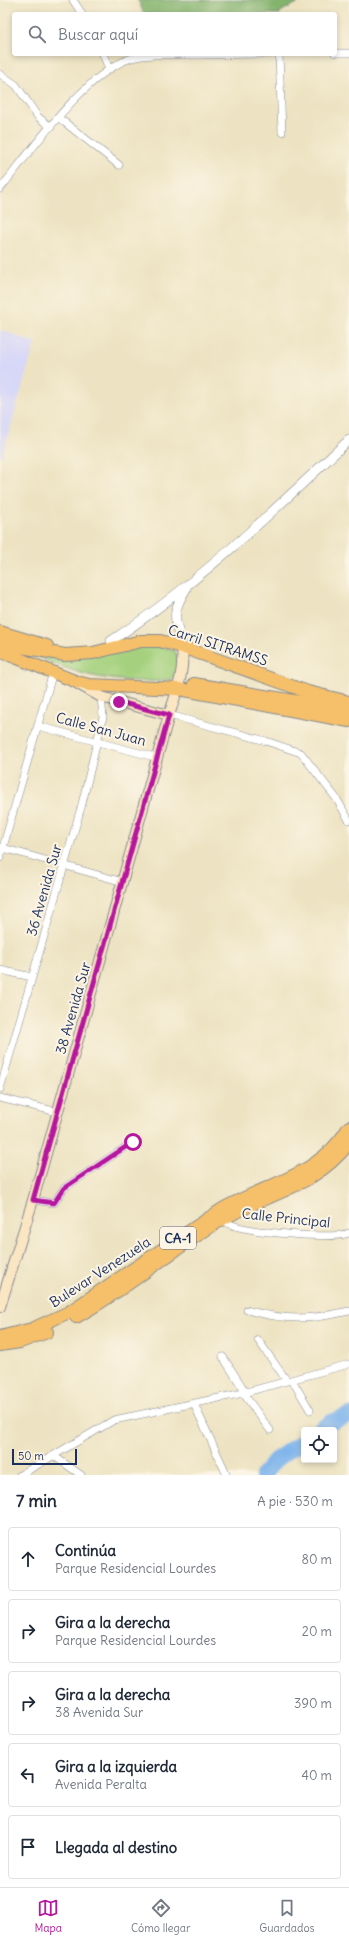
<!DOCTYPE html>
<html lang="es">
<head>
<meta charset="utf-8">
<style>
  body { margin:0; font-family:Delius,sans-serif; background:#f2f2f3; color:#1f2937 }
  .controls { position:absolute; right:12px; bottom:12px; display:grid; overflow:hidden; border-radius:4px; box-shadow:0 2px 6px #0003 }
  .controls button { width:36px; height:36px; display:grid; place-items:center; padding:0; border:0; border-bottom:1px solid #e0e1e3; background:#fff; color:#1f2937; font:20px sans-serif }
  .scale { position:absolute; left:12px; bottom:10px; width:65px; box-sizing:border-box; padding-left:4px; border:2px solid #1b2f5e; border-top:0; font-size:11px; line-height:14px; white-space:nowrap; color:#1b2f5e; -webkit-text-stroke:3px #fcf5e5; paint-order:stroke }
  .stop { position:absolute; width:12px; height:12px; margin:-9px; border:3px solid #b5179e; border-radius:50%; background:#fff }
  .stop.end { background:#b5179e; border-color:#fff; box-shadow:0 1px 4px #0008 }
  .list { margin:0; padding:0; list-style:none }
  h2 { display:flex; justify-content:space-between; align-items:center; height:52px; margin:0; padding:0 16px; font-size:17px }
  h2 small { font-size:13px; font-weight:400; color:#747a83 }
  .list li { display:grid; grid-template-columns:26px 1fr auto; gap:12px; align-items:center; box-sizing:border-box; height:64px; margin:0 8px 8px; padding:0 8px; border:1px solid #e0e1e3; border-radius:4px }
  .list b { display:block; font-size:15px; white-space:nowrap }
  .list p { margin:0; font-size:13px; white-space:nowrap; color:#747a83 }
  .list em { font-size:13px; font-style:normal; color:#747a83 }
  .icon { flex:none; width:22px; height:22px; fill:none; stroke:currentColor; stroke-width:2; stroke-linecap:round; stroke-linejoin:round }
  .map { position:relative; flex:none; width:349px; height:1475px; overflow:hidden }
  .search { position:absolute; background:#fff; box-shadow:0 2px 6px #0003; left:12px; right:12px; top:12px; height:44px; display:flex; align-items:center; gap:10px; box-sizing:border-box; padding:0 14px; border-radius:4px; color:#747a83; font-size:15px }
  .sheet { height:412px; background:#fff }
  nav { display:flex; justify-content:space-around; align-items:center; box-sizing:border-box; height:56px; border-top:1px solid #e0e1e3; background:#fff; font-size:11px; color:#747a83 }
  nav a { display:grid; justify-items:center; gap:2px }
  nav .on { color:#b5179e }
  .map>svg:first-child { display:block }
  .built { fill:#d7d7f8 }
  .green { fill:#a5d17e; stroke:#60806e }
  .forest { fill:#84b36d; stroke:#507166 }
  .lines { fill:none; stroke-linecap:round; stroke-linejoin:round }
  .river { stroke:#7eb4ec; stroke-width:16 }
  .minor-casing { stroke:#848990; stroke-width:8 }
  .tertiary-casing { stroke:#848990; stroke-width:10 }
  .secondary-casing { stroke:#848990; stroke-width:12 }
  .primary-casing { stroke:#848990; stroke-width:14 }
  .trunk-casing { stroke:#848990; stroke-width:14 }
  .minor { stroke:#fff; stroke-width:7 }
  .tertiary { stroke:#fff; stroke-width:9 }
  .secondary { stroke:#fbe6c4; stroke-width:10 }
  .primary { stroke:#f6c06b; stroke-width:12 }
  .trunk { stroke:#f6c06b; stroke-width:12 }
  .route { stroke:#b5179e; stroke-width:5 }
  .labels { text-anchor:middle; stroke-width:4; stroke-linejoin:round; paint-order:stroke }
  .shield { fill:#fcf5e5; stroke:#5e6a86; stroke-width:1 }
  .shield-label { font-size:13px; font-weight:bold; fill:#1b2f5e }
  .street-label { font-size:14px; fill:#1b2f5e; stroke:#fcf5e5 }
</style>
</head>
<body>
<div class="map">
<svg width="349" height="1475" viewBox="0 0 349 1475">
  <rect width="100%" height="100%" fill="#fcf5e5"/>
  <filter id="ink" filterUnits="userSpaceOnUse"><feTurbulence type="fractalNoise" baseFrequency=".025" numOctaves="2"/><feDisplacementMap in="SourceGraphic" scale="8" xChannelSelector="R" yChannelSelector="G"/><feConvolveMatrix kernelMatrix="1 2 1 2 8 2 1 2 1" color-interpolation-filters="sRGB"/></filter>
  <filter id="wash" filterUnits="userSpaceOnUse"><feTurbulence type="fractalNoise" baseFrequency=".012" numOctaves="4" result="noise"/><feDisplacementMap in="SourceGraphic" scale="16" xChannelSelector="R" yChannelSelector="G"/><feGaussianBlur stdDeviation="0.9" result="paint"/><feColorMatrix in="noise" values="0 0 0 0 0 0 0 0 0 0 0 0 0 0 0 0 0 1.4 0 .05"/><feComposite in="paint" operator="in"/></filter>
  <g filter="url(#wash)">
    <rect width="100%" height="100%" fill="#ede3c2"/>
    <!-- built -->
    <path class="built" d="M0,330L35,343L2,456H0Z"/>
    <!-- green -->
    <path class="green" d="M144,643L173,650C181,657 178,665 176,675C169,682 156,681 147,681C101,681 73,673 32,654Z"/>
    <!-- forest -->
    <path class="forest" d="M138,0H299V2L280,12V14H144Z"/>
    <g class="lines">
      <!-- river -->
      <path class="river" d="M319,1430L329,1423L349,1415
        M263,1475L275,1460L304,1440"/>
    </g>
  </g>
  <g filter="url(#ink)">
    <g class="lines">
      <defs>
        <path id="minor" d="M73,0L82,14
          M335,53H349
          M103,54L109,69
          M279,54L282,132
          M0,74L16,85L38,117L51,127
          M59,118L119,165
          M0,189C31,151 86,72 132,58C149,53 167,55 184,55C212,55 241,54 269,54
          M169,715L266,741L301,753L336,798L349,820
          M38,726L158,758
          M3,848L123,882
          M0,858L53,672
          M0,970L32,977
          M0,1089L82,804L103,717L101,697
          M0,1098L58,1112
          M33,1200L54,1203L64,1188L133,1142
          M222,1220C226,1222 231,1225 235,1226C255,1232 332,1240 349,1233
          M247,1310C286,1321 310,1320 349,1311
          M258,1340L287,1381
          M223,1357L246,1393
          M292,1380L310,1410
          M243,1393L270,1430
          M194,1404L226,1473
          M54,1456L81,1475
          M20,1475L114,1420L243,1393L349,1364"/>
        <path id="tertiary" d="M181,640C173,617 173,610 186,589
          M111,641C198,584 273,511 349,440"/>
        <path id="secondary" d="M78,684L101,697L169,715
          M0,1307L33,1200L169,715C178,689 186,667 181,640"/>
        <path id="primary" d="M0,632L47,646
          M0,643L65,655L93,653L141,641H160L182,647L308,692L349,702
          M0,651L77,682L89,685L179,689L349,721
          M194,684L349,710"/>
        <path id="trunk" d="M76,1317C127,1289 172,1249 223,1219C268,1193 316,1187 349,1143
          M0,1337L32,1329L69,1312L221,1210C267,1183 319,1177 349,1127
          M0,1345L20,1342L47,1332"/>
      </defs>
      <!-- minor casing -->
      <use href="#minor" class="minor-casing"/>
      <!-- tertiary casing -->
      <use href="#tertiary" class="tertiary-casing"/>
      <!-- secondary casing -->
      <use href="#secondary" class="secondary-casing"/>
      <!-- primary casing -->
      <use href="#primary" class="primary-casing"/>
      <!-- trunk casing -->
      <use href="#trunk" class="trunk-casing"/>
      <!-- minor -->
      <use href="#minor" class="minor"/>
      <!-- tertiary -->
      <use href="#tertiary" class="tertiary"/>
      <!-- secondary -->
      <use href="#secondary" class="secondary"/>
      <!-- primary -->
      <use href="#primary" class="primary"/>
      <!-- trunk -->
      <use href="#trunk" class="trunk"/>
    </g>
  </g>
  <g class="lines" filter="url(#ink)">
    <!-- route -->
    <path class="route" d="M119,702L169,715L33,1200L54,1203L64,1188L133,1142"/>
  </g>
  <g class="labels">
    <!-- shield labels -->
    <rect class="shield" x="160" y="1227" width="36" height="22" rx="3"/>
    <g class="shield-label">
      <text x="178" y="1243">CA-1</text>
    </g>
    <!-- street labels -->
    <g class="street-label">
      <text transform="translate(218 645) rotate(18)" y="5">Carril SITRAMSS</text>
      <text transform="translate(101 729) rotate(15)" y="5">Calle San Juan</text>
      <text transform="translate(44 890) rotate(-74)" y="5">36 Avenida Sur</text>
      <text transform="translate(73 1008) rotate(-74)" y="5">38 Avenida Sur</text>
      <text transform="translate(286 1218) rotate(6)" y="5">Calle Principal</text>
      <text transform="translate(100 1272) rotate(-33)" y="5">Bulevar Venezuela</text>
    </g>
  </g>
</svg>
<div class="controls">
<button><svg class="icon" aria-label="locate" viewBox="0 0 24 24"><circle cx="12" cy="12" r="6"/><path d="M12 2v4M12 18v4M2 12h4M18 12h4"/></svg></button>
</div>
<div class="scale">50 m</div>
<div class="stop" style="left:133px;top:1142px"></div>
<div class="stop end" style="left:119px;top:702px"></div>
<div class="search"><svg class="icon" aria-label="search" viewBox="0 0 24 24"><circle cx="10" cy="10" r="6"/><path d="M15 15l6 6"/></svg>Buscar aquí</div>
</div>
<section class="sheet">
<h2>7 min<small>A pie · 530 m</small></h2>
<ul class="list">
<li><svg class="icon" aria-label="ahead" viewBox="0 0 24 24"><path d="M12 20V5M6 11l6-6 6 6"/></svg><div><b>Continúa</b><p>Parque Residencial Lourdes</p></div><em>80 m</em></li>
<li><svg class="icon" aria-label="right" viewBox="0 0 24 24"><path d="M7 20v-9h11M14 6l5 5-5 5"/></svg><div><b>Gira a la derecha</b><p>Parque Residencial Lourdes</p></div><em>20 m</em></li>
<li><svg class="icon" aria-label="right" viewBox="0 0 24 24"><path d="M7 20v-9h11M14 6l5 5-5 5"/></svg><div><b>Gira a la derecha</b><p>38 Avenida Sur</p></div><em>390 m</em></li>
<li><svg class="icon" aria-label="left" viewBox="0 0 24 24"><path d="M17 20v-9H6M10 6l-5 5 5 5"/></svg><div><b>Gira a la izquierda</b><p>Avenida Peralta</p></div><em>40 m</em></li>
<li><svg class="icon" aria-label="arrive" viewBox="0 0 24 24"><path d="M6 21V4h12l-3 4 3 4H6"/></svg><div><b>Llegada al destino</b></div></li>
</ul>
</section>
<nav>
<a class="on"><svg class="icon" aria-label="map" viewBox="0 0 24 24"><path d="M3 6l6-2 6 2 6-2v14l-6 2-6-2-6 2zM9 4v14M15 6v14"/></svg>Mapa</a>
<a><svg class="icon" aria-label="directions" viewBox="0 0 24 24"><path d="M12 3l9 9-9 9-9-9zM9 14v-3h6M13 9l2 2-2 2"/></svg>Cómo llegar</a>
<a><svg class="icon" aria-label="saved" viewBox="0 0 24 24"><path d="M7 4h10v16l-5-4-5 4z"/></svg>Guardados</a>
</nav>
</body>
</html>
